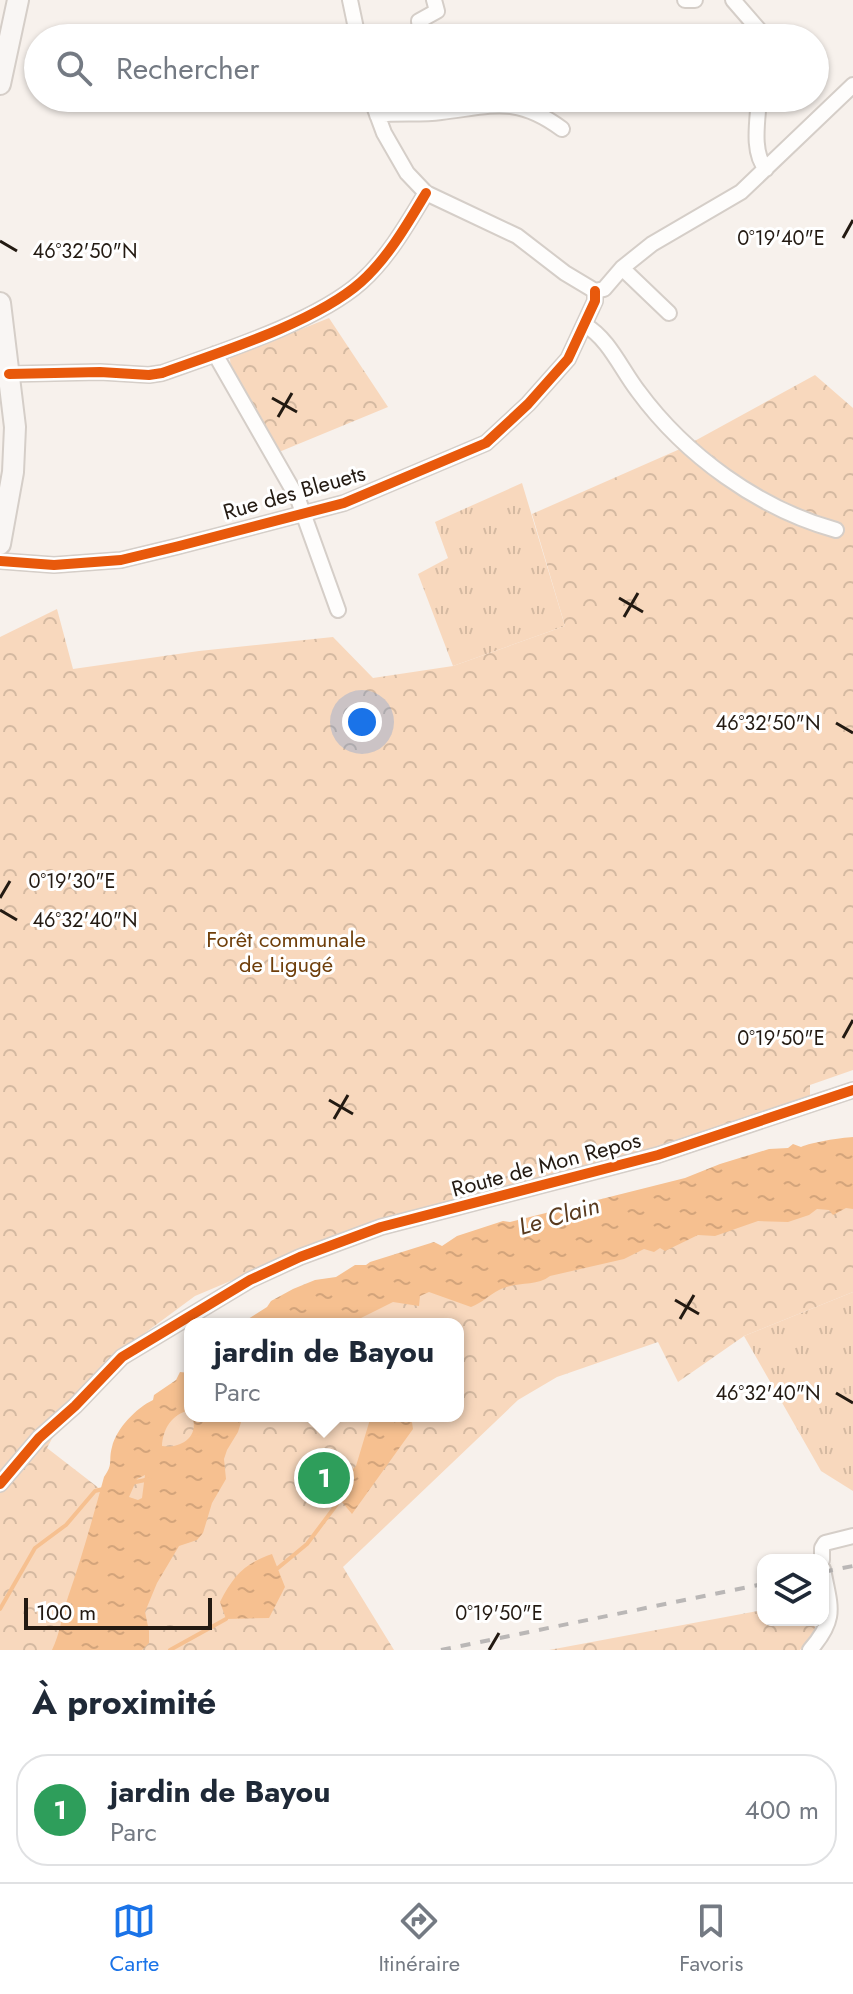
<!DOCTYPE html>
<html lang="fr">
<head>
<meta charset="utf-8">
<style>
  body { margin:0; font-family:Jost,sans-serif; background:#f6f6f7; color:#1f2937 }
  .controls { position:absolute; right:24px; bottom:24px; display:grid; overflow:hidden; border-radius:16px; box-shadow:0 2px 6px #0004 }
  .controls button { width:72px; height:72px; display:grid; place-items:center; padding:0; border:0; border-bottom:2px solid #e0e1e3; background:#fff; color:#1f2937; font:40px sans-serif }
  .scale { position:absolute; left:24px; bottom:20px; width:188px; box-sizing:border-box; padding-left:8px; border:4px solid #231a12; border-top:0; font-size:22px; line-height:28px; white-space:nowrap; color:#231a12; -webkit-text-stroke:6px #fff; paint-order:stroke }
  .you { position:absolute; left:362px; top:722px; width:28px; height:28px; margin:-20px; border:6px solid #fff; border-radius:50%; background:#1a73e8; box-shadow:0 0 0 12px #1a73e833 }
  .badge { display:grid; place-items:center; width:52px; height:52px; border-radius:50%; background:#1a73e8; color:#fff; font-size:26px; font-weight:700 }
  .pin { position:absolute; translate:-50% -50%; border:4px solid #fff; box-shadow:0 2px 8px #0006 }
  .popup { position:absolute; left:184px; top:1318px; width:280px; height:104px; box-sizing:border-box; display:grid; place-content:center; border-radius:16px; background:#fff; filter:drop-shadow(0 2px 6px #0005); font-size:26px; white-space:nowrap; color:#747a83 }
  .popup b { font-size:30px; color:#1f2937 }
  .popup::after { content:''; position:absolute; left:50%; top:100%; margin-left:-16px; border:16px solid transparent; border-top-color:#fff }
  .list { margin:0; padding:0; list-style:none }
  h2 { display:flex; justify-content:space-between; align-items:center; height:104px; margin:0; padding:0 32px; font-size:34px }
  h2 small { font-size:26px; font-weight:400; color:#747a83 }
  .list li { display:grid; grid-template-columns:52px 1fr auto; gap:24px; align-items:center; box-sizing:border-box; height:112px; margin:0 16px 16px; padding:0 16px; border:2px solid #e0e1e3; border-radius:32px }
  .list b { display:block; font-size:30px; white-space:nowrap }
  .list p { margin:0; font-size:26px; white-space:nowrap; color:#747a83 }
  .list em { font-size:26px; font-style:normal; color:#747a83 }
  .icon { flex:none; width:44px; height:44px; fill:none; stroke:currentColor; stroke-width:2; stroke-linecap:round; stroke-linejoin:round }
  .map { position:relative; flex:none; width:853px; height:1650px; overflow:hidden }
  .search { position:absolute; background:#fff; box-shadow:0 2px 6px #0004; left:24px; right:24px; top:24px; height:88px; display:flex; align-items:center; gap:20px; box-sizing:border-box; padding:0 28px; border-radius:44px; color:#747a83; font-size:30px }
  .sheet { height:232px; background:#fff }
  nav { display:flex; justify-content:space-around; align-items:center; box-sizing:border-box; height:112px; border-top:2px solid #e0e1e3; background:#fff; font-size:22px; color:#747a83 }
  nav a { display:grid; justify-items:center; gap:4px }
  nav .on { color:#1a73e8 }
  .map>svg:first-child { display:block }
  .grass { fill:url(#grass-tufts) }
  .forest { fill:url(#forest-crowns) }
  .water { fill:url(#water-ripples); fill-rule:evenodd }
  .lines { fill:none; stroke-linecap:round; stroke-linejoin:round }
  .stream { stroke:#f6c090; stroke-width:4 }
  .street-casing { stroke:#d5cec8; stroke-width:18 }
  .secondary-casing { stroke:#d5cec8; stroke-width:24 }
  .street { stroke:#fefdfc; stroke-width:14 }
  .secondary { stroke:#f9f6f4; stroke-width:20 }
  .rail { stroke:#bab7b6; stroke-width:4; stroke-dasharray:10 10; stroke-linecap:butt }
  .cycleway-casing { stroke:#fff; stroke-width:15 }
  .cycleway { stroke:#e8590c; stroke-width:10 }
  .ticks { fill:none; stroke:#231a12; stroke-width:3 }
  .labels { text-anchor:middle; stroke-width:6; stroke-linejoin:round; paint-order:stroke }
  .street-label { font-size:22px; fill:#231a12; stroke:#fff }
  .park-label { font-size:22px; fill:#6f3f0b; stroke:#fff }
  .water-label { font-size:24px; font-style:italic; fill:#593a1e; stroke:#fff }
  .ticks-label { font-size:20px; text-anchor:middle; fill:#231a12; stroke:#fff; stroke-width:6; stroke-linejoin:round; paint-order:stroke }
</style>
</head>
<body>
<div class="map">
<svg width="853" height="1650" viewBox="0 0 853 1650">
  <defs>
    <pattern id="grass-tufts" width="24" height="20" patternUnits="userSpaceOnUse" patternTransform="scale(2)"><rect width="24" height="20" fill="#f8d8bd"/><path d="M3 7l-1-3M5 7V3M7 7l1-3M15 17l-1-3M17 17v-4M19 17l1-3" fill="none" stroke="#d4b9a1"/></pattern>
    <pattern id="forest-crowns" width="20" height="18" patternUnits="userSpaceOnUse" patternTransform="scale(2)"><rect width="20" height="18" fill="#f8d8bd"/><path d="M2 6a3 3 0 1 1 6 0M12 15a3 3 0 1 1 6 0" fill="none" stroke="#d4b9a1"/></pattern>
    <pattern id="water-ripples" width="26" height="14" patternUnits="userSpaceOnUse" patternTransform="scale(2)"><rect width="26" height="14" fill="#f6c090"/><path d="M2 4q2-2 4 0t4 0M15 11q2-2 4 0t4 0" fill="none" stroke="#d3a47b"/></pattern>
  </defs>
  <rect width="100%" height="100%" fill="#f7f1ec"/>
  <!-- grass -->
  <path class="grass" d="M522,483L565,626L453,666L418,574L448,558L435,522Z
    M853,1292V1491L821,1471L744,1336Z"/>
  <!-- forest -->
  <path class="forest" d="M329,318L388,407L279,452L231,374L230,358Z
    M815,375L853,408V1070L810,1085V1099L643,1152L353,1229L195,1296L111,1358L72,1401L47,1448L113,1499L169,1409L190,1396V1416H458V1324H307L324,1313L853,1185V1292L744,1336L678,1382L658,1342L557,1377L518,1400L343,1567L394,1650H0V637L57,609L73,669L199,651L333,637L373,678L453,666L565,626L532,514L680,449Z
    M763,1610V1620H818L811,1638L800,1650H549Z"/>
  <!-- water -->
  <path class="water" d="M853,1137V1209L846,1208L833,1215L829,1210L817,1209L809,1215L788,1222L758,1221L715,1236L698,1235L665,1251L660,1248L654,1252L644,1249L624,1259L550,1276C536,1287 515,1281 499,1290C489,1295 482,1303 471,1307L429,1292L420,1296L419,1306L393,1302L349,1324H240L267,1307L271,1301L293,1289L315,1280L336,1277L355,1265H366L370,1262L434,1242L442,1246L457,1236L503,1221L510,1222L685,1178L720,1164L769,1149L788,1148L793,1144L801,1147C812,1142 840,1138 853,1137Z
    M180,1372L190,1373V1413L186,1411C170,1417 163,1430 162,1446C180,1449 200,1437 192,1416H243L238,1432L227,1450L224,1459L226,1479L212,1503L203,1533L197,1540L179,1546L157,1583L145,1612L149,1631V1643L142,1650H52C60,1634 62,1615 68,1597C82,1557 93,1517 104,1477C114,1463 108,1461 112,1447C116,1429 136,1408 153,1400L154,1395L176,1380ZM145,1475L142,1498L138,1500L129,1497L137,1479Z
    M371,1416H411L413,1429L352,1514L332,1490L356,1466Z
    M272,1554L285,1587L269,1618L226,1619L220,1602C233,1576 245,1563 272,1554Z"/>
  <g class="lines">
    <!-- stream -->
    <path class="stream" d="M131,1483L150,1479
      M278,1568L307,1544L340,1500
      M0,1609L35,1548L66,1525L95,1491L103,1489
      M170,1650L226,1619"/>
    <defs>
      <path id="street" d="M350,0L358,38
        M685,0H695
        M733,0L759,30L760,38
        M421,38L419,21L437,11L434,0
        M371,98L384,133L407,173L426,193L517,236L565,273L595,291
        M759,98C758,119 751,152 766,169
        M377,115C398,112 420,115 441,112C493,106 516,95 562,129
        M622,268L669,313
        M595,291L604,289L622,268L652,244L741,192L853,85
        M585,325C609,339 621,369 638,391C685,455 759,509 836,530
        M215,354L298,499L338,610
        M9,374L100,372L149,375L162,373C221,352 316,322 361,282C388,258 408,223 426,193
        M0,561L54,565L121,560L179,546L344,503L486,443L528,404L568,359L595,301V291
        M0,1484L39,1438L75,1406L122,1357L250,1280L300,1257L381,1227L658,1155L853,1090
        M822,1560V1548L825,1543L853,1536
        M810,1650C838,1618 830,1607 823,1569"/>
      <path id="secondary" d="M0,84L18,0
        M0,303L15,427L13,472L0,544"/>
    </defs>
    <!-- street casing -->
    <use href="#street" class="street-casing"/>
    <!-- secondary casing -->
    <use href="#secondary" class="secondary-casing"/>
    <!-- street -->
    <use href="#street" class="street"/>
    <!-- secondary -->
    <use href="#secondary" class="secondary"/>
    <!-- rail -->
    <path class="rail" d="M823,1572L853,1566
      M441,1650L763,1584"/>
    <defs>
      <path id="cycleway" d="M9,374L100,372L149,375L162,373C221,352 316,322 361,282C388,258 408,223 426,193
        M0,561L54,565L121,560L179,546L344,503L486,443L528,404L568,359L595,301V291
        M0,1484L39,1438L75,1406L122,1357L250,1280L300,1257L381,1227L658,1155L853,1090"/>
    </defs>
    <!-- cycleway casing -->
    <use href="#cycleway" class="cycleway-casing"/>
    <!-- cycleway -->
    <use href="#cycleway" class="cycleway"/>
  </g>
  <!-- ticks -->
  <path class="ticks" d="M843,238L853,220M0,241L17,251M272,398L297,412M278,417L292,393M619,598L643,612M624,617L638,593M836,723L853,733M0,898L10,881M0,910L17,920M843,1038L853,1020M329,1100L353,1114M334,1119L348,1095M675,1300L699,1314M680,1319L694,1295M836,1393L853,1403M489,1650L499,1633"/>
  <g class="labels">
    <!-- street labels -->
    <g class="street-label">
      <text transform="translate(294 492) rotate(-16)" y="8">Rue des Bleuets</text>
      <text transform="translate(546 1164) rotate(-15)" y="8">Route de Mon Repos</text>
    </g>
    <!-- park labels -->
    <g class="park-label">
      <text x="286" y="947">Forêt communale<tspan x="286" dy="25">de Ligugé</tspan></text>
    </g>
    <!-- water labels -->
    <g class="water-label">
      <text transform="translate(559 1216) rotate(-16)" y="8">Le Clain</text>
    </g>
  </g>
  <g class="ticks-label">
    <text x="781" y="245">0°19'40"E</text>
    <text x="85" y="258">46°32'50"N</text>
    <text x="768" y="730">46°32'50"N</text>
    <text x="72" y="888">0°19'30"E</text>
    <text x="85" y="927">46°32'40"N</text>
    <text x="781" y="1045">0°19'50"E</text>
    <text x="768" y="1400">46°32'40"N</text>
    <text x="499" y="1620">0°19'50"E</text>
  </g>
</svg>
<div class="controls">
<button><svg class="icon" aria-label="layers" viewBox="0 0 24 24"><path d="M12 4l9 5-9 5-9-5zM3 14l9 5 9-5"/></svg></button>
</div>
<div class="scale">100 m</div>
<div class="you"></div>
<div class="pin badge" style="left:324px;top:1478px;background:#2e9e5b">1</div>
<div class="popup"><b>jardin de Bayou</b>Parc</div>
<div class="search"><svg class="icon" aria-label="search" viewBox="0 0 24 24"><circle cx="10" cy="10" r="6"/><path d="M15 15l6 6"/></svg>Rechercher</div>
</div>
<section class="sheet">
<h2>À proximité<small></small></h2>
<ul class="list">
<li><span class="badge" style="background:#2e9e5b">1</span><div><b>jardin de Bayou</b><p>Parc</p></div><em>400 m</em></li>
</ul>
</section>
<nav>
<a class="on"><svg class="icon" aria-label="map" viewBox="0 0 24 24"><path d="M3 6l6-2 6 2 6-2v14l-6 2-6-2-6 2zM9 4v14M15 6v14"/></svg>Carte</a>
<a><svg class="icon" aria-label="directions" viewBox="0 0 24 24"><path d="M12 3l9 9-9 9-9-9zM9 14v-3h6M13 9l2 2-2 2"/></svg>Itinéraire</a>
<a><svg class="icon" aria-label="saved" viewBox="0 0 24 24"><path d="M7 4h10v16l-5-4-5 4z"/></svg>Favoris</a>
</nav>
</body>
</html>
